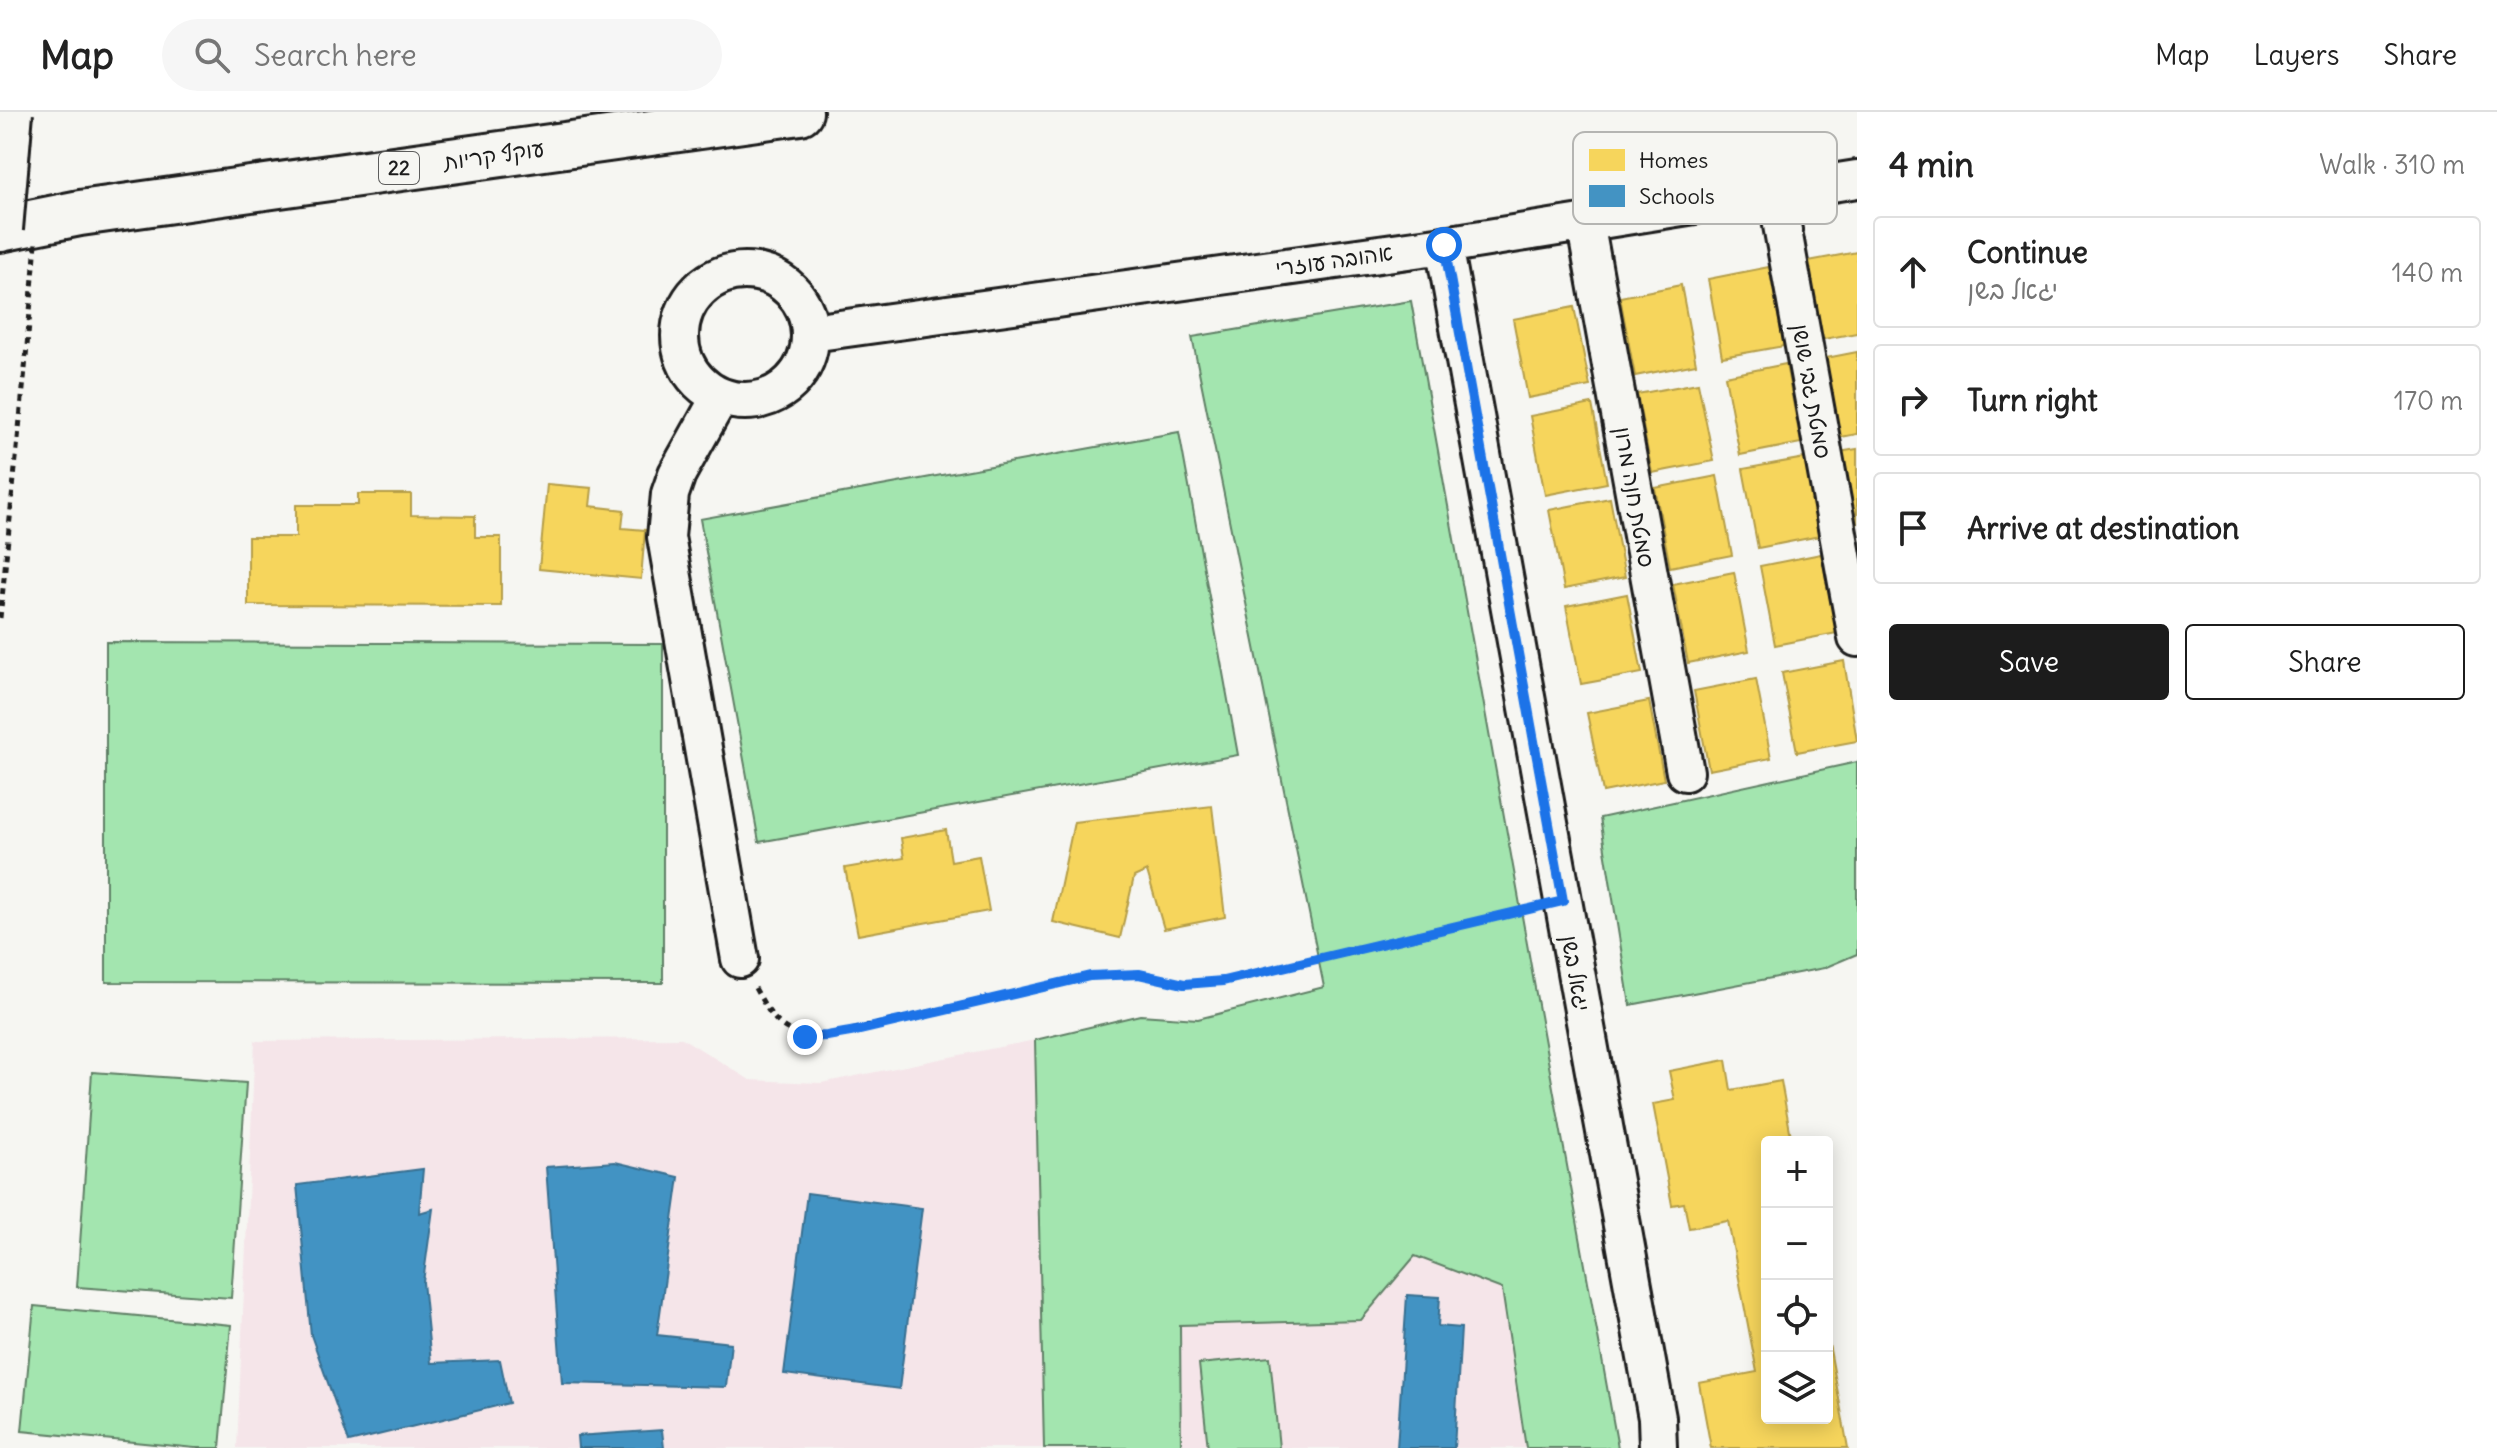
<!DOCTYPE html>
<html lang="en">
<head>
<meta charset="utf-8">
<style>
  body { margin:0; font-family:Delius,"Playpen Sans Hebrew",sans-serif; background:#f6f6f6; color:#222 }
  .controls { position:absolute; right:24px; bottom:24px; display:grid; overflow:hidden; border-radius:8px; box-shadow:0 4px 20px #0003 }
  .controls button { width:72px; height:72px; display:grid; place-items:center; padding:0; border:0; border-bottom:2px solid #e0e0e0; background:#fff; color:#222; font:40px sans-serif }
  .stop { position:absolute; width:24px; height:24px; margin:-18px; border:6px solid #1a73e8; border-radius:50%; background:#fff }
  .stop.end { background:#1a73e8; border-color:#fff; box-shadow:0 2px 8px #0008 }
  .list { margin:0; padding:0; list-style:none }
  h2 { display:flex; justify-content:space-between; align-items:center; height:104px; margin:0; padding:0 32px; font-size:34px }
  h2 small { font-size:26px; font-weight:400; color:#767676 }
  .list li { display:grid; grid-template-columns:52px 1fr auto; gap:24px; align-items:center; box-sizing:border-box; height:112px; margin:0 16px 16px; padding:0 16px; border:2px solid #e0e0e0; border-radius:8px }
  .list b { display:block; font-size:30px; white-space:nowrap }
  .list p { margin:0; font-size:26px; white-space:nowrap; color:#767676 }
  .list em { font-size:26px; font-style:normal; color:#767676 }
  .actions { display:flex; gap:16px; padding:24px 32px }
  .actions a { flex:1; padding:18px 0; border:2px solid #1c1c1c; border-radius:8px; text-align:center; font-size:28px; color:#1c1c1c }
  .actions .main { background:#1c1c1c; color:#fff }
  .icon { flex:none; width:44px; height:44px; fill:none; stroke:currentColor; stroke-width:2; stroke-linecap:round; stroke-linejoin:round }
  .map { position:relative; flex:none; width:1857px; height:1336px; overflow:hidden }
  header { display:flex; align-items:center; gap:48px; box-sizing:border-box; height:112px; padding:0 40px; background:#fff; border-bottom:2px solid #e0e0e0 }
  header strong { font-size:38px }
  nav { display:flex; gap:44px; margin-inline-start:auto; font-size:28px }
  .search { width:560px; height:72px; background:#f6f6f6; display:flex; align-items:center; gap:20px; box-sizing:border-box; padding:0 28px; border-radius:44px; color:#767676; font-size:30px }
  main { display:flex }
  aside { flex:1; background:#fff }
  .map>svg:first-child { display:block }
  .built { fill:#f5e5e9 }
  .green { fill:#a3e5af; stroke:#608066; stroke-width:2 }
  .homes { fill:#f6d55c; stroke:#b59e49; stroke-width:2 }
  .schools { fill:#4393c3; stroke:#376f91; stroke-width:2 }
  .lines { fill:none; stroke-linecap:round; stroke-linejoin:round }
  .minor-casing { stroke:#1c1c1c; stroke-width:42 }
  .highway-casing { stroke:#1c1c1c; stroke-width:50 }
  .path { stroke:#1c1c1c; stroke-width:5; stroke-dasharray:6 6; stroke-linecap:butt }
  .minor { stroke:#f6f6f2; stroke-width:36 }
  .highway { stroke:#f6f6f2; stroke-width:44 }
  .major-bridge-casing { stroke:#1c1c1c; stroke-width:50; stroke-linecap:butt }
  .path-bridge { stroke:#1c1c1c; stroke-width:5; stroke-dasharray:6 6; stroke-linecap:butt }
  .major-bridge { stroke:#f6f6f2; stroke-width:44 }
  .route { stroke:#1a73e8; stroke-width:10 }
  .labels { text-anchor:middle; stroke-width:8; stroke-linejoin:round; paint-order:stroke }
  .shield { fill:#f6f6f2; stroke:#5d5d5c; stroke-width:2 }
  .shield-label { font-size:20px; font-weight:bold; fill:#1c1c1c }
  .street-label { font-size:22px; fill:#1c1c1c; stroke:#f6f6f2 }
  .key { fill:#f6f6f2; stroke:#b5b5b2; stroke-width:2 }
  .key-label { font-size:22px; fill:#1c1c1c }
</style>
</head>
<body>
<header>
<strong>Map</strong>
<div class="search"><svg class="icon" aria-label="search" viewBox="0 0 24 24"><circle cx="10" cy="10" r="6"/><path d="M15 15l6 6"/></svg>Search here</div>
<nav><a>Map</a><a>Layers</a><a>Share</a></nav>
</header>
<main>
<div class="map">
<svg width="1857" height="1336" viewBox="0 0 1857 1336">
  <rect width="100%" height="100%" fill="#f6f6f2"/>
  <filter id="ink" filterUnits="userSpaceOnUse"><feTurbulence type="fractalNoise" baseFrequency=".0125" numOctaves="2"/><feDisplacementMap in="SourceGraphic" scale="16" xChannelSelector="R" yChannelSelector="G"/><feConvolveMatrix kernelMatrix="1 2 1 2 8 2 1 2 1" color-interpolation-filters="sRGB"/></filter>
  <g filter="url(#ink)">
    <!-- built -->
    <path class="built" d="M682,926L750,968L821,971L1035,928L1044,1336H237L255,929Z
      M1415,1143L1502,1177L1526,1336H1181L1180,1213L1361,1208Z"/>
    <!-- green -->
    <path class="green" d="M1411,189L1618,1336H1526L1502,1177L1415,1144L1361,1208L1180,1213L1181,1336H1044L1035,928L1140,903L1198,907L1324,875L1192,225Z
      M1179,320L1238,643L759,730L700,407Z
      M106,530L663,532V871L106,870Z
      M1857,650V842L1824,856L1630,893L1600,706Z
      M92,960L246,971L231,1186L77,1175Z
      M34,1194L231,1213L220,1336H195L22,1319Z
      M1270,1245L1279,1336H1208L1199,1252Z"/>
    <!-- homes -->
    <path class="homes" d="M1857,140V221L1818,228L1803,150Z
      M1769,155L1784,234L1722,245L1708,167Z
      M1681,173L1696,252L1635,264L1620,185Z
      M1574,195L1590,274L1528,286L1513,207Z
      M1857,240V322L1836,326L1821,247Z
      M1786,252L1801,331L1740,343L1725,264Z
      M1698,271L1714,349L1652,361L1637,282Z
      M1592,292L1607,371L1545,383L1530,304Z
      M1857,337V419H1854L1839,340Z
      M1805,346L1820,424L1758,436L1743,357Z
      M1717,364L1732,443L1670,455L1655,376Z
      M547,372L592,376L590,394L624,398L622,416L645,418L641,467L539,457Z
      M358,382H411V403L475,404V425H501V494L248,493V425H296V393H358Z
      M1610,386L1625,465L1564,477L1549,398Z
      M1821,442L1837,521L1775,533L1760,454Z
      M1734,460L1749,539L1688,551L1673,472Z
      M1627,482L1642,561L1581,572L1566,494Z
      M1844,549L1857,629L1797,640L1782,561Z
      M1756,567L1771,646L1709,658L1694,579Z
      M1649,589L1664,668L1603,680L1587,601Z
      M1212,694L1225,805L1164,817L1147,759L1134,765L1120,826L1053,810L1074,710Z
      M946,718L951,749L979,744L989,799L858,823L845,756L904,746L901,726Z
      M1726,948L1731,978L1781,969L1792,1030H1767V1306H1827V1221L1848,1336H1711L1699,1271L1757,1260L1728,1109L1689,1116L1684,1091L1672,1093L1653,992L1675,988L1669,959Z"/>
    <!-- schools -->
    <path class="schools" d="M615,1050L679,1065L657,1223L731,1231L726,1275L562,1271L546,1055Z
      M423,1057L419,1101L433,1097L423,1170L431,1251L500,1248L509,1291L349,1330L311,1223L297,1073Z
      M807,1081L922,1096L899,1277L784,1262Z
      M1407,1183L1440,1185L1438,1214L1461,1216L1454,1336H1397Z
      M662,1318L664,1336H578L577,1324Z"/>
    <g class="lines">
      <defs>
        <path id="minor" d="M1776,80L1857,526
          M1585,110L1685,660
          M1444,133L1657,1306L1658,1336
          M680 224a65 65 0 1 1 130 0a65 65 0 1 1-130 0Z
          M811,221L1444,133L1857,67
          M720,285L677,362L670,382L666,425L740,847"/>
        <path id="highway" d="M0,117L80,101L800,0"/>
      </defs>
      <!-- minor casing -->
      <use href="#minor" class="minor-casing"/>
      <!-- highway casing -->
      <use href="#highway" class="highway-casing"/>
      <!-- path -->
      <path class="path" d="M0,506L25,257
        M755,876C775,912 784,925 827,924L1090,864L1139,862L1184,872L1223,869L1533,796"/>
      <!-- minor -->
      <use href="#minor" class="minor"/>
      <!-- highway -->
      <use href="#highway" class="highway"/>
      <defs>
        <path id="major-bridge" d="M0,117L10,0"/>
      </defs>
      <!-- major-bridge casing -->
      <use href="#major-bridge" class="major-bridge-casing"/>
      <!-- path-bridge -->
      <path class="path-bridge" d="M25,257L36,131"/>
      <!-- major-bridge -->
      <use href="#major-bridge" class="major-bridge"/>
    </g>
  </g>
  <g class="lines" filter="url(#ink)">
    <!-- route -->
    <path class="route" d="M805,925L827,924L856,919L1090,864L1139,862L1184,872L1223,869L1563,789L1444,133"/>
  </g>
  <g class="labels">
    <!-- shield labels -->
    <rect class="shield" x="379" y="40" width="40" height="32" rx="6"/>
    <g class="shield-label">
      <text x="399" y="63">22</text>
    </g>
    <!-- street labels -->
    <g class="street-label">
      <text transform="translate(494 43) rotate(-8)" y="8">עוקף קריות</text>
      <text transform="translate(1334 148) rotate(-8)" y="8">אהובה עוזרי</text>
      <text transform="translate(1812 279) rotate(80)" y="8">סמטת גבי שושן</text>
      <text transform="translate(1635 385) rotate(80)" y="8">סמטת חנה מרון</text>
      <text transform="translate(1576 861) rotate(80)" y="8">יגאל בשן</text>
    </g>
  </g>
  <!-- legend -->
  <rect x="1573" y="20" width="264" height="92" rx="12" class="key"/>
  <rect x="1589" y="37" width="36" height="22" fill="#f6d55c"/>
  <rect x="1589" y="73" width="36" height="22" fill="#4393c3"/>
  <g class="key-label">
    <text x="1639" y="56">Homes</text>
    <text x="1639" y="92">Schools</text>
  </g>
</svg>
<div class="controls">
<button>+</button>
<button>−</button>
<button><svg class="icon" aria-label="locate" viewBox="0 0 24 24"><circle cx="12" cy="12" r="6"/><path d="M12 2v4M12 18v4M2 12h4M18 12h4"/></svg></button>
<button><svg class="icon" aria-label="layers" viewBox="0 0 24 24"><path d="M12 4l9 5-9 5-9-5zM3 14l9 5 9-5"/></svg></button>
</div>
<div class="stop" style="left:1444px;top:133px"></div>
<div class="stop end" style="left:805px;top:925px"></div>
</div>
<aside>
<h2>4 min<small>Walk · 310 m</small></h2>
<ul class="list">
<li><svg class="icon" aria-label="ahead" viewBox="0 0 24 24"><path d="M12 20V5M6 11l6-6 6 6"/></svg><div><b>Continue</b><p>יגאל בשן</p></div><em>140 m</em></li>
<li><svg class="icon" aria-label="right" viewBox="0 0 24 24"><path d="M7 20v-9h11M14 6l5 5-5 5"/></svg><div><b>Turn right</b></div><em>170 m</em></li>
<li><svg class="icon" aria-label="arrive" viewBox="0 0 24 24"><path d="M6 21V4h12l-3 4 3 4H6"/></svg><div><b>Arrive at destination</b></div></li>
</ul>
<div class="actions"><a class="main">Save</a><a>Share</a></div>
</aside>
</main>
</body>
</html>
